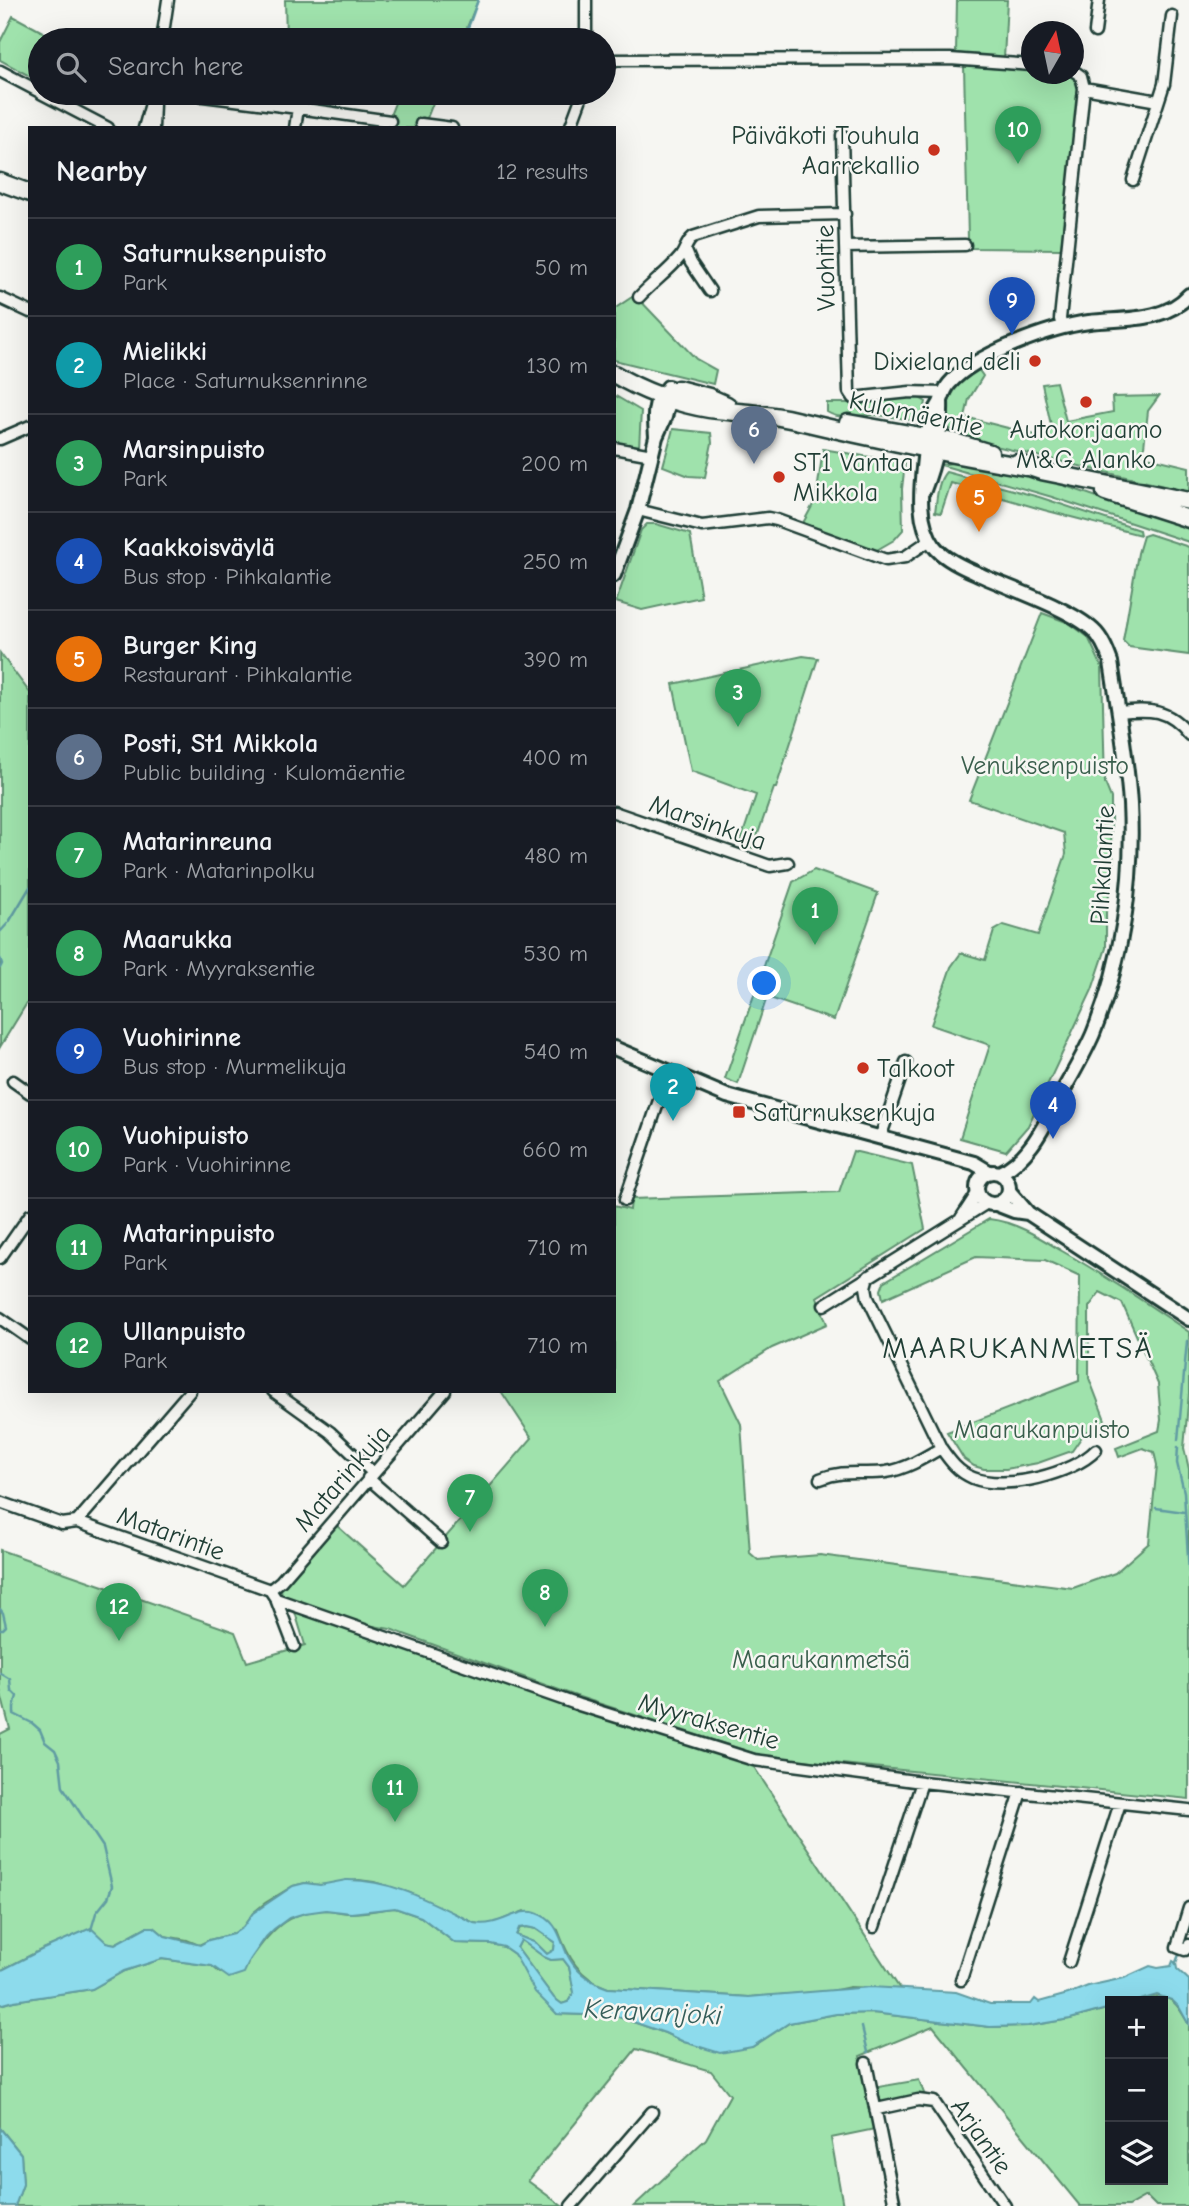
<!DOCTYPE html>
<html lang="en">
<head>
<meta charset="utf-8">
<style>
  body { margin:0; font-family:"Comic Neue",sans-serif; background:#20242c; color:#f1f3f6 }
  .controls { position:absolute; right:21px; bottom:21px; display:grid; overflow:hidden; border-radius:0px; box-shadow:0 7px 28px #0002 }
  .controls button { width:63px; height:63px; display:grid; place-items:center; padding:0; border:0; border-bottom:2px solid #363941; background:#171b24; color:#f1f3f6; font:35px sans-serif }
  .compass { position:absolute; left:1021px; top:21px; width:63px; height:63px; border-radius:50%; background:#171b24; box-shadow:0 7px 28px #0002; rotate:9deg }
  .you { position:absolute; left:765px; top:984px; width:24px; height:24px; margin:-18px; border:5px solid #fff; border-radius:50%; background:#1a73e8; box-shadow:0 0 0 10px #1a73e833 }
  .badge { display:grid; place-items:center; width:46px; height:46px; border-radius:50%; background:#c8321e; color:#fff; font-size:23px; font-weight:700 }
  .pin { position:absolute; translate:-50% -58px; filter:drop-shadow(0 2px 4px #0008) }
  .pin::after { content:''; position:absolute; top:37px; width:24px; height:21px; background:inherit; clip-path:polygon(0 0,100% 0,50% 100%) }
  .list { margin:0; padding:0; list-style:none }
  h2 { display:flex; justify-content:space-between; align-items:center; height:91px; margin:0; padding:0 28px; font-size:30px }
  h2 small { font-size:23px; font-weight:400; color:#9ea1a6 }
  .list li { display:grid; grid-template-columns:46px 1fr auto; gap:21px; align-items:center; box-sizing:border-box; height:98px; padding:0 28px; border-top:2px solid #363941 }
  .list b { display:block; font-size:26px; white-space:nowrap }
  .list p { margin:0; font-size:23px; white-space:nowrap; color:#9ea1a6 }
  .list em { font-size:23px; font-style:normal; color:#9ea1a6 }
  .icon { flex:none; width:38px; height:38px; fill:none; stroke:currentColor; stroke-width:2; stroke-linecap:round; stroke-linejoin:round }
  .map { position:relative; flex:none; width:1189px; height:2206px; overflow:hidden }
  .search { position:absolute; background:#171b24; box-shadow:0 7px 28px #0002; left:28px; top:28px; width:588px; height:77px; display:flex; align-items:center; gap:18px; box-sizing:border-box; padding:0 24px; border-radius:38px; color:#9ea1a6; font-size:26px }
  .panel { position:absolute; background:#171b24; box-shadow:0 7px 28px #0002; left:28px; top:126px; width:588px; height:1267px; border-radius:0px }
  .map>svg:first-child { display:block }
  .green { fill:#9fe2ac; stroke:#5f9070; stroke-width:2 }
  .water { fill:#8ddbec; stroke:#619ca2; stroke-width:2; fill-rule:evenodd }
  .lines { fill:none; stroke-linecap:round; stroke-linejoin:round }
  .stream { stroke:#619ca2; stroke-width:2.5 }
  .minor-casing { stroke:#1f3d34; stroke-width:15 }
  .tertiary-casing { stroke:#1f3d34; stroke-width:18 }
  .primary-casing { stroke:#1f3d34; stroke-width:21 }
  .minor { stroke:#f6f6f2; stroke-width:10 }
  .tertiary { stroke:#f6f6f2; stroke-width:12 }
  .primary { stroke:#f6f6f2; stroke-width:16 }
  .poi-dot { fill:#c8321e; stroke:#f6f6f2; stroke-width:2.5 }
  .labels { text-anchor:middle; stroke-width:5; stroke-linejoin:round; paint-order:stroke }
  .poi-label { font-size:26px; fill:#1f3d34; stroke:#f6f6f2; text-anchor:start }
  .street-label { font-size:26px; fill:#1f3d34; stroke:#f6f6f2 }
  .park-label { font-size:26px; fill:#395e4c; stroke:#f6f6f2 }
  .water-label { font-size:28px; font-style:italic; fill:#355d59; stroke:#f6f6f2 }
  .quarter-label { font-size:30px; letter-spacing:2px; fill:#1f3d34; stroke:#f6f6f2 }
</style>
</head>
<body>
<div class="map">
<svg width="1189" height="2206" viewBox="0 0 1189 2206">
  <rect width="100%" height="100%" fill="#f6f6f2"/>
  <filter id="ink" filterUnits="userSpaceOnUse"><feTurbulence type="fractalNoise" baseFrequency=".0143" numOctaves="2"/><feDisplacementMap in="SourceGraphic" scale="14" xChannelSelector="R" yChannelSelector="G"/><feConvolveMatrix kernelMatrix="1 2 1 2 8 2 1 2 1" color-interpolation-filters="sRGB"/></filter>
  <g filter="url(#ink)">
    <!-- green -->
    <path class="green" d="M285,0H478L462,40H306L286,37Z
      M957,0H1007L1004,59L956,53Z
      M13,16L54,38L52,40H40V64L33,78L0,60V42Z
      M964,66L1031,71L1032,74L1073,76L1079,89L1061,249L971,248L968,239Z
      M399,93H437L423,128H385Z
      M635,295L696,359L716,370L713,384L614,360V309Z
      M978,369L983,376L969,399L965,417L1043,437L1051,425L1042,384L1056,382L1066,421L1113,412L1112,397L1159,396L1148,411L1143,456L1189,467V492L958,437C931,417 955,381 978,369Z
      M614,395L641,411L639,448L614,443Z
      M916,396L926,402L923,414L915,421C901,418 886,415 871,415C856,414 841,421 827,412V403H854Z
      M673,429L711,433L712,443L705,477L689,476L663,466Z
      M823,449L905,463L902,489L903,530L894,540L875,551L803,523L816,499Z
      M962,461L1031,474L1189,529V542L1052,497L941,465Z
      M946,472L1039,497L1139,530L1140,535L1044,510L951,483L941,513L935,512C937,499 937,482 946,472Z
      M647,524H656L690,534L701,597L642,610L616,602L641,530Z
      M1149,534L1189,547V655L1129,647L1123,641L1138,553L1143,536Z
      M1042,613L1069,623L1088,637L1102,667L1105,783L1111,798V838L1114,864L1106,912V948L1092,990L1028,1126L1006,1151L960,1138L990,1045L931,1025L951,967L961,953L985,960L994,931L1004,925L1038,935L1066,854L1064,833L969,800Z
      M0,653L30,693V998L0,1047Z
      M803,656L818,658L776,788H774L753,848L740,843L756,795L691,771L673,684Z
      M814,870L878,893L834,1020L767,997L738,1084L725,1079L793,882Z
      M853,1151L912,1165L925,1229L817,1297L827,1324L772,1348L720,1381L741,1424L750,1553L758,1560L820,1555L1073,1588L1115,1573L1149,1543L1157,1465L1154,1452L1143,1448L1119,1457L1116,1448L1159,1431L1161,1420L1158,1384L1122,1303L1100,1292L1089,1307V1378L1107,1425L1085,1432L1072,1451L1038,1463L1006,1469H984L974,1466L964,1459L947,1432L1079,1381L1080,1276L1045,1260L976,1257L883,1299L881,1290L884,1282L989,1219C1016,1222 1039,1237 1062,1251C1106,1276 1148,1304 1189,1332V1393L1184,1448L1189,1469V1799L762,1756L576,1696L390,1629L368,1625L283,1597L281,1590L283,1584L336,1525L404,1585L532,1438L501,1391H614V1206L630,1210L631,1199L839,1192Z
      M0,1550L235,1632L247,1662L305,1645L295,1612L377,1637L597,1715L752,1764L900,1989L850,1987L831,1991L749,1997L608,1988C579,1978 568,1957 558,1930L524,1911L487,1926L474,1923L410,1893L374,1882L359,1880L320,1885L305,1883L293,1886L265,1903L253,1913L243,1927L233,1934L209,1940L199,1945L187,1940L165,1936L154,1927H146L115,1944L105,1942L91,1929L41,1950L0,1971V1734L10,1729L0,1690Z
      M395,1908L421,1917L455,1943L491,1944L504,1947L514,1954L557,2014L616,2016L665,2033L684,2042L702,2046L752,2047L789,2023L836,2014L873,2013L990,2027L1028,2026L1070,2019L1110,2008V2180H1163V2001H1137C1169,1993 1173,1996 1189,2025V2206H1156L1146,2196L1128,2206H1080L933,2026L860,2056L875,2129L831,2138L843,2206H634L706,2139L730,2095L711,2071L636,2049L528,2181L562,2206H15L23,2184L21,2154L0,2128V2005L13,2001L92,1989L124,1971L162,1959L212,1966L220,1973L248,1966L250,1960C271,1931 285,1912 324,1910C333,1910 342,1913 351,1913C366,1913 381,1909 395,1908Z
      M527,1927L536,1929L555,1942L554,1950L547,1954L536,1943L516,1935L520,1928Z
      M521,1940L544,1957L551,1960L563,1959L569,1967L574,1992L568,2002L562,2004L554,1998L517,1948Z
      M919,2080L925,2096L883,2103L880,2100L878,2087Z"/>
    <!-- water -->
    <path class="water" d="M346,1880C392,1879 433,1903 474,1923C500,1928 518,1906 536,1913C557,1920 559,1936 567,1954C575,1971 590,1982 608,1988L749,1997L871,1987L956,1992L990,2004H1031L1035,1999L1039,2002L1068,1994L1088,1986L1124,1978L1150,1966L1158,1968L1171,1966L1173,1961L1176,1963L1177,1969L1189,1980V2025L1179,2007L1172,2000L1157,1995L1137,2001H1110V2008L1070,2019L1028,2026L990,2027L873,2013L836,2014L789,2023L752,2047L720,2053L684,2042L665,2033L616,2016L557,2014L535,1992L520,1964L514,1954L504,1947L491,1944L455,1943L421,1917L395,1908L351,1913L326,1910L305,1913L289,1918L274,1929L266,1937L250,1960L244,1973L229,1978L212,1966L162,1959L124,1971L92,1989L14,2001L0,2005V1971L41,1950L91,1928L106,1942L115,1944L146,1927H154L165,1936L200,1945L209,1940L233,1934L243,1927L253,1913L293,1886L305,1883L320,1885ZM527,1927L536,1929L555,1942L554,1950L547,1954L536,1943L516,1935L519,1928ZM521,1940L544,1957L551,1960L563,1959L569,1967L574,1992L568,2002L562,2004L554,1998L517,1948Z
      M0,2128L21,2154L23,2184L15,2206H0Z"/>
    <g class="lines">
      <!-- stream -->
      <path class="stream" d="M462,40C470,25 472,16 478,0
        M437,95L438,93
        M0,932L9,922L30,887
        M0,958L2,964L0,968
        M1178,1440L1187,1341
        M1178,1447L1177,1463L1184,1492L1189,1573
        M1156,1508L1184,1512
        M0,1609L3,1613L6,1626L3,1629H0
        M0,1673L10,1679L11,1690L17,1696L14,1707V1714L32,1723L40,1730L45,1742L55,1750L60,1761L63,1787L103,1847L112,1886L108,1898L96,1913L91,1930
        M1185,1939L1189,1925
        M1175,1965L1180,1952
        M862,2027L868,2052"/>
      <defs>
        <path id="minor" d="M586,0V40
          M1095,32L1099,0
          M162,40L168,0
          M604,60L950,59L1032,65
          M0,71L40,92
          M1084,88L1158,101
          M41,93L108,128
          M179,93L298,108L295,128
          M298,108L390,121
          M421,124L452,128
          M144,128L154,93
          M153,128L154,104
          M570,128L583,93
          M842,135L849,392L853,398L910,392L943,393
          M1133,180L1164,84L1172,16
          M845,247L965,245
          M685,249L691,263L710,291
          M639,297C652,283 669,271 681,256C686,249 686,243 693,237L759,216L845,214
          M0,298L30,312
          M1062,327L1060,319L1084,88L1081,76L1074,71
          M0,439L30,426
          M614,448L652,455
          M638,510L702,526L768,518L777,520L886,560L905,557L930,540
          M1118,712C1150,709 1168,708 1189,735
          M614,812L770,866L788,863
          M13,1081L30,1093
          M880,1138L906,1062
          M625,1200L669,1071
          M961,1218L978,1192
          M0,1258L30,1215
          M869,1276L866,1287L868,1298L941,1448C950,1461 958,1472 973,1478C1005,1491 1073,1474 1096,1450
          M824,1305L987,1203
          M0,1318L30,1339
          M273,1391L330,1432L373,1473
          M368,1478L441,1542
          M820,1479C845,1469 861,1475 886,1472C906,1469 924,1458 941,1448
          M0,1502L62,1524L77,1522L270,1590L276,1599L294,1646
          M77,1522L190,1391
          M270,1590L281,1581L445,1391
          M276,1599L579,1705L754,1760L922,1782L1189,1810
          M1189,1908L1177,1947L1185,1950L1189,1945
          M874,1927L922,1782
          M1069,1962L1120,1803
          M961,1980L1021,1792
          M866,2063L895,2206
          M877,2109L918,2100L934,2102L1005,2206
          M571,2206L652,2112"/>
        <path id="tertiary" d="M656,436C655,422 652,402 664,391
          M924,490C935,462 942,431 941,401
          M614,575L638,510L656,437L665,417L670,398L668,387
          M614,1048L727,1096L974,1163L989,1172
          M977 1188a16 16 0 1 1 32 0a16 16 0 1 1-32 0Z
          M999,1173C1028,1161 1044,1126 1058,1100C1070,1078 1083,1057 1093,1034C1122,962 1134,881 1130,804C1127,757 1118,709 1111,662C1107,651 1102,638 1093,630C1070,608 1005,587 974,572C960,566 943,558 934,546C916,520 921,488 924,458C926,438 929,420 940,403C943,396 944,390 949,384C975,354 1051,327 1089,322C1122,318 1164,323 1189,295
          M1009,1191L1028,1213L1189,1319
          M996,1204L1014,1211L1028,1213"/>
        <path id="primary" d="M0,182L30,193
          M614,374C642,391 677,404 709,409C738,413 766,413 795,420C871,438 948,454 1026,467
          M678,389L709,397L727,405
          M848,423L954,442L990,453
          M1017,463L1041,471L1189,501
          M1105,492L1189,519"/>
      </defs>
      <!-- minor casing -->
      <use href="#minor" class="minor-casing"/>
      <!-- tertiary casing -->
      <use href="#tertiary" class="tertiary-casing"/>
      <!-- primary casing -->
      <use href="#primary" class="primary-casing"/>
      <!-- minor -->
      <use href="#minor" class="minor"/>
      <!-- tertiary -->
      <use href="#tertiary" class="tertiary"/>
      <!-- primary -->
      <use href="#primary" class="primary"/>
    </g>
  </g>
  <!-- markers -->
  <g class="poi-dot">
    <circle cx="934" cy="150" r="7"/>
    <circle cx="1035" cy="361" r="7"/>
    <circle cx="1086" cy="402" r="7"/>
    <circle cx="779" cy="477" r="7"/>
    <circle cx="863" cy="1068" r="7"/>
    <rect x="732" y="1105" width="14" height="14" rx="3.5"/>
  </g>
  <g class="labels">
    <!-- poi labels -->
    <g class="poi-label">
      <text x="920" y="144" text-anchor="end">Päiväkoti Touhula<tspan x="920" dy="30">Aarrekallio</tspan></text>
      <text x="1021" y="370" text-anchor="end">Dixieland deli</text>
      <text x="1086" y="438" text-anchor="middle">Autokorjaamo<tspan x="1086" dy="30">M&amp;G Alanko</tspan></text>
      <text x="793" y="471">ST1 Vantaa<tspan x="793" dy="30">Mikkola</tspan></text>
      <text x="877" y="1077">Talkoot</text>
      <text x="753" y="1121">Saturnuksenkuja</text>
    </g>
    <!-- street labels -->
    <g class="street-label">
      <text transform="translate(825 268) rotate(-91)" y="9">Vuohitie</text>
      <text transform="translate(916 413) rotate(12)" y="9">Kulomäentie</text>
      <text transform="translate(708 822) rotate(19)" y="9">Marsinkuja</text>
      <text transform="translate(1102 865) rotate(-87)" y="9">Pihkalantie</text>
      <text transform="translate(342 1478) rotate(-49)" y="9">Matarinkuja</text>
      <text transform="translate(171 1533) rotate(20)" y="9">Matarintie</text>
      <text transform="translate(709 1721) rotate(16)" y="9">Myyraksentie</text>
      <text transform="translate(982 2136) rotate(55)" y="9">Arjantie</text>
    </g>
    <!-- park labels -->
    <g class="park-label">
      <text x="1045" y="774">Venuksenpuisto</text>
      <text x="1042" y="1438">Maarukanpuisto</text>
      <text x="821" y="1668">Maarukanmetsä</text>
    </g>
    <!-- water labels -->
    <g class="water-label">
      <text transform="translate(653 2011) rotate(3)" y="10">Keravanjoki</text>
    </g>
    <!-- quarter labels -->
    <g class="quarter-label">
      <text x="1018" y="1358">MAARUKANMETSÄ</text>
    </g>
  </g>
</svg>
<div class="controls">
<button>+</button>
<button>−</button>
<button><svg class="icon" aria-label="layers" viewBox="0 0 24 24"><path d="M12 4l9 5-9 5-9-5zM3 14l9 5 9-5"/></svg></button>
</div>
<svg class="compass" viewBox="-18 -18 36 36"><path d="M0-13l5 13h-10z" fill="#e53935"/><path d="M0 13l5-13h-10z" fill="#9ea1a6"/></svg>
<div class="you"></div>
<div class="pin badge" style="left:815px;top:945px;background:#2e9e5b">1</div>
<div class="pin badge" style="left:673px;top:1121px;background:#0f9aa8">2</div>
<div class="pin badge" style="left:738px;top:727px;background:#2e9e5b">3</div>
<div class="pin badge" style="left:1053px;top:1139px;background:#1a4fb4">4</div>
<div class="pin badge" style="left:979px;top:532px;background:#e8710a">5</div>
<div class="pin badge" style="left:754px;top:464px;background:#5c6f8a">6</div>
<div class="pin badge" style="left:470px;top:1532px;background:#2e9e5b">7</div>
<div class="pin badge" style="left:545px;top:1627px;background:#2e9e5b">8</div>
<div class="pin badge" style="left:1012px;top:335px;background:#1a4fb4">9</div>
<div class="pin badge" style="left:1018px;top:164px;background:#2e9e5b">10</div>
<div class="pin badge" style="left:395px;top:1822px;background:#2e9e5b">11</div>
<div class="pin badge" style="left:119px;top:1641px;background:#2e9e5b">12</div>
<div class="search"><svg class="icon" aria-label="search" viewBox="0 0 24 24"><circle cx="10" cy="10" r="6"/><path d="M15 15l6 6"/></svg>Search here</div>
<section class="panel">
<h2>Nearby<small>12 results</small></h2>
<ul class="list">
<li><span class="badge" style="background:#2e9e5b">1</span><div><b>Saturnuksenpuisto</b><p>Park</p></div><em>50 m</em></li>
<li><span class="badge" style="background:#0f9aa8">2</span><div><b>Mielikki</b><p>Place · Saturnuksenrinne</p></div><em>130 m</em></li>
<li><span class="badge" style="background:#2e9e5b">3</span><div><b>Marsinpuisto</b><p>Park</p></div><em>200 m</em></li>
<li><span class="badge" style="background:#1a4fb4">4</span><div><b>Kaakkoisväylä</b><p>Bus stop · Pihkalantie</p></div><em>250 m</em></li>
<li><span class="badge" style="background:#e8710a">5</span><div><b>Burger King</b><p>Restaurant · Pihkalantie</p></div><em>390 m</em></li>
<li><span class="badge" style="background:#5c6f8a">6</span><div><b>Posti, St1 Mikkola</b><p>Public building · Kulomäentie</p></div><em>400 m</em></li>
<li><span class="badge" style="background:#2e9e5b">7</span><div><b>Matarinreuna</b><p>Park · Matarinpolku</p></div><em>480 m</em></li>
<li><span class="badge" style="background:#2e9e5b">8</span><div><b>Maarukka</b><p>Park · Myyraksentie</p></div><em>530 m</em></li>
<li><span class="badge" style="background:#1a4fb4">9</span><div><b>Vuohirinne</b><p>Bus stop · Murmelikuja</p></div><em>540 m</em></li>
<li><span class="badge" style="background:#2e9e5b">10</span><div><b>Vuohipuisto</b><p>Park · Vuohirinne</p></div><em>660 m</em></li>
<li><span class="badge" style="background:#2e9e5b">11</span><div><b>Matarinpuisto</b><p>Park</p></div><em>710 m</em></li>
<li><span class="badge" style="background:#2e9e5b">12</span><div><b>Ullanpuisto</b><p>Park</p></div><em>710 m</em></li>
</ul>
</section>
</div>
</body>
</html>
